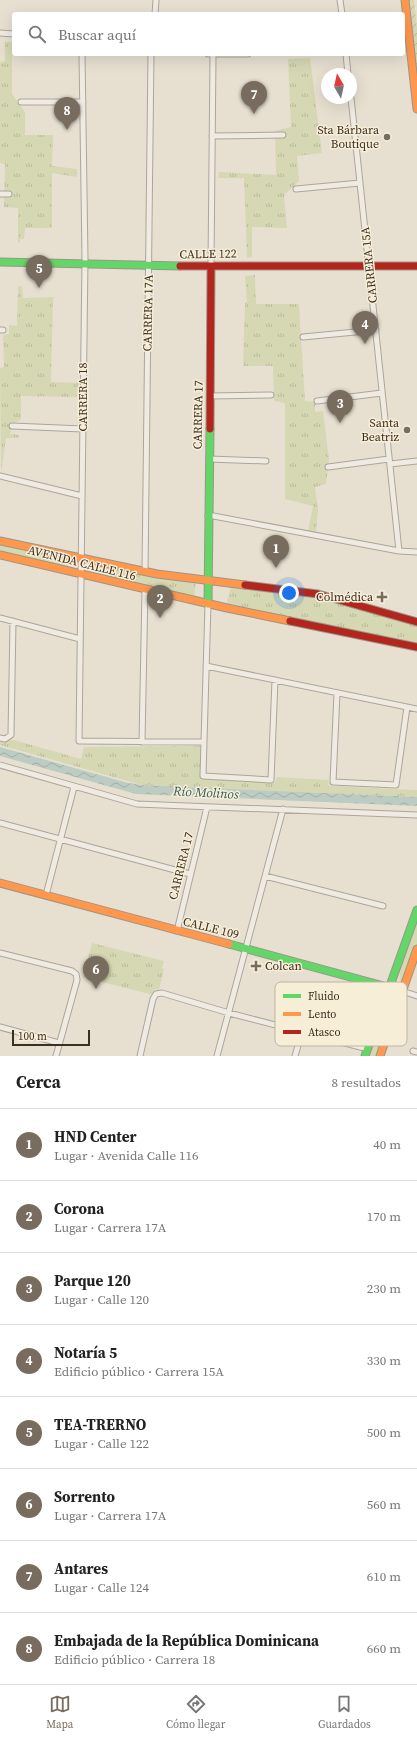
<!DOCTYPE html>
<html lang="es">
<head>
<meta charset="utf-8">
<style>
  body { margin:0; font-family:"Source Serif 4",serif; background:#f2f2f2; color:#222 }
  .compass { position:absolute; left:321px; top:68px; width:36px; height:36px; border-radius:50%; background:#fff; box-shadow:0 4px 16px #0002; rotate:351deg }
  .scale { position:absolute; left:12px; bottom:10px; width:78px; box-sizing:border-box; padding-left:4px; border:2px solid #3d2e20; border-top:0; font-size:11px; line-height:14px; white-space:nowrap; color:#3d2e20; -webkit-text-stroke:3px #f7eed8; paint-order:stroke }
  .you { position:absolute; left:289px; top:593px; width:14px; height:14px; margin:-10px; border:3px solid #fff; border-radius:50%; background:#1a73e8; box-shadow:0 0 0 6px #1a73e833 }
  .badge { display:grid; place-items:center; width:26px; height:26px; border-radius:50%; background:#786c5e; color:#fff; font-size:13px; font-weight:700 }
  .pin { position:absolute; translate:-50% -33px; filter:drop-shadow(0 1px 2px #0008) }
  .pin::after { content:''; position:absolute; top:21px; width:14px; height:12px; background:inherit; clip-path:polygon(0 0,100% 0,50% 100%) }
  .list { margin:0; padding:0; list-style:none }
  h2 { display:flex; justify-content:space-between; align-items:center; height:52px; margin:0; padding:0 16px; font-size:17px }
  h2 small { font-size:13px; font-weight:400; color:#767676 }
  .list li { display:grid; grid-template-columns:26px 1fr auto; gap:12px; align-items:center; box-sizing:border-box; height:72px; padding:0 16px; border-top:1px solid #e0e0e0 }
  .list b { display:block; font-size:15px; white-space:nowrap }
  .list p { margin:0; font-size:13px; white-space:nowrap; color:#767676 }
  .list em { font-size:13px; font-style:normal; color:#767676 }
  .icon { flex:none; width:22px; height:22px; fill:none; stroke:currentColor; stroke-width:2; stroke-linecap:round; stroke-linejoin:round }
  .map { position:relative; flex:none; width:417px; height:1056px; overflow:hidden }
  .search { position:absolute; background:#fff; box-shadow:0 4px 16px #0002; left:12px; right:12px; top:12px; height:44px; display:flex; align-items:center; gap:10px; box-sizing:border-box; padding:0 14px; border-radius:4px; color:#767676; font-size:15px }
  .sheet { height:628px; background:#fff }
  nav { display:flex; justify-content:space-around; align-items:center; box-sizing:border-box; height:56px; border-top:1px solid #e0e0e0; background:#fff; font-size:11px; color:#767676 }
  nav a { display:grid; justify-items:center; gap:2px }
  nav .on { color:#786c5e }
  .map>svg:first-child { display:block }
  .grass { fill:#d6d7b3 }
  .park { fill:url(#park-tufts) }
  .garden { fill:url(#garden-furrows) }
  .water { fill:url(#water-waves) }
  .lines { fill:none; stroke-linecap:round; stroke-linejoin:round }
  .street-casing { stroke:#ada599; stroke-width:7 }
  .fast-casing { stroke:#9c958a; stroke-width:9 }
  .slow-casing { stroke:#9c958a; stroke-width:9 }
  .jam-casing { stroke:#9c958a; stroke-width:9 }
  .street { stroke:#efebe3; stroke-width:5 }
  .fast { stroke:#63d668; stroke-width:7 }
  .slow { stroke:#ff974d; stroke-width:7 }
  .jam { stroke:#b3261e; stroke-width:7 }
  .poi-dot { fill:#786c5e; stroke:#f7eed8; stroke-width:1.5 }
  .labels { text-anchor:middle; stroke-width:3; stroke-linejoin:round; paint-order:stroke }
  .poi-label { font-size:12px; fill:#3d2e20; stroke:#f7eed8; text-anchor:end }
  .street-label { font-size:12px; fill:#3d2e20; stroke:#f7eed8 }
  .water-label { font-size:13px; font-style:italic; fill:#2f5d5a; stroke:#f7eed8 }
  .key { fill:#f7eed8; stroke:#bfb4a1; stroke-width:1 }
  .key-label { font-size:11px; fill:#3d2e20 }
</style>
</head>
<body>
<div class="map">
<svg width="417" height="1056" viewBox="0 0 417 1056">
  <defs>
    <pattern id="park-tufts" width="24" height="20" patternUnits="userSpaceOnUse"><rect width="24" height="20" fill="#d6d7b3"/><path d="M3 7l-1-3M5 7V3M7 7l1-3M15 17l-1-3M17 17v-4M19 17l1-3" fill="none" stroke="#b9b99a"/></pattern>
    <pattern id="garden-furrows" width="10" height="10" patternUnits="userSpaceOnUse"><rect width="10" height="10" fill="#d6d7b3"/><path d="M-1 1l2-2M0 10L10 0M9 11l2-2" fill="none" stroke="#b9b99a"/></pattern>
    <pattern id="water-waves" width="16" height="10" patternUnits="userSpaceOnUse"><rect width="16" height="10" fill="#bcccc2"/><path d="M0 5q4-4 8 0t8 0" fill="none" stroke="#a2b0a6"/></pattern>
  </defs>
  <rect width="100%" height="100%" fill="#e7e0d1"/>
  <!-- grass -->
  <path class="grass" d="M0,544L71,559L69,568L0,552Z
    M417,921V945L404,980L400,981C397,970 413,933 417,921Z
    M389,997L393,998L394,1000L377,1056H369Z"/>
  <!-- park -->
  <path class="park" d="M5,42H12V94L25,112V135H53L52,166L77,169V177L52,173V228H25L24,239H20V242L18,243V208L4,207L5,164L0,163V62L5,61Z
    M310,58L322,153L297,156L299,181L284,195L287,228L252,227V257L247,258L244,178H218L219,172L276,175L275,131L291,127L288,59Z
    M255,275L256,304H299L305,401L315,402V412L323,411L329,460L326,484L315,487L318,510L316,533L308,531L313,506L285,499V403L274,401L273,366H243L245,303L247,302L245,276Z
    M18,286H22L23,298L56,297L53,298L51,382L78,383V397L21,396V420C13,422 12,426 10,434L19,435V438H6L1,473L0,368L4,367L3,335L9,334V325L17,326Z
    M95,564L144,575L196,583L194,598L93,575Z
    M231,587L300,593L340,603L417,625V645L226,605Z
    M0,739L14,740L81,759L84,747L202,746L203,779L275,783L277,777L328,780L329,786L417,790V797L142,785L0,745Z
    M92,943L164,961L162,968L164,969L159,990L155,989L153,995L83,977Z"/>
  <!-- garden -->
  <path class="garden" d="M408,0H414L417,29V80Z"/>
  <!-- water -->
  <path class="water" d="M0,747L128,783L142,785L417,797V806L136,794L0,756Z"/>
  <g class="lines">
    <defs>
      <path id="street" d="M340,0L342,14
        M155,14L156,0
        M0,33L14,34
        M82,54L85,259L79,741L204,742
        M208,54H248
        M346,54L348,74
        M351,98L399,551
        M21,102H83
        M212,136L283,135
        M296,189L360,183
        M0,194H9
        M211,266L213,54
        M0,330H3
        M303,337L376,330
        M210,396L271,395
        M317,401L382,393
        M12,426L83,429
        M209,459L266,461
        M390,464L417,461
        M328,467L389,459
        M0,476L82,496
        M208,515L399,551L417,552
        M145,572L151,54
        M208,604L203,776L271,780L275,680
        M0,618L80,639
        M206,666L417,709
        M337,693L333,782L396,785L407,707
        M0,738L5,739L11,735L13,621
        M142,742L145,590
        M0,765L137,804L417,815
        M0,823L190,874
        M265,876L383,906
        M46,895L74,787
        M177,931L207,807
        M0,953L72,971L76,974L77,980L56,1056
        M402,991L417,996
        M0,1027L59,1043
        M413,1051L417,1052
        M140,1056L153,999L156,994L162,993L229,1013L368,1049
        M217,1056L283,809
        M295,1056L302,1032"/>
      <path id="fast" d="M0,262L180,266
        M208,604L210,429
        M229,944L402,991
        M365,1056L417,910"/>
      <path id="slow" d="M405,0L417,109
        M0,541L157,574L245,585
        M0,555L227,608L290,621
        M0,883L229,944
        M380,1056L417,949"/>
      <path id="jam" d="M180,266H417
        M210,429L211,266
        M245,585L318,594L417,622
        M290,621L417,647"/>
    </defs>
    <!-- street casing -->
    <use href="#street" class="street-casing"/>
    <!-- fast casing -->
    <use href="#fast" class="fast-casing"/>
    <!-- slow casing -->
    <use href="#slow" class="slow-casing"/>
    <!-- jam casing -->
    <use href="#jam" class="jam-casing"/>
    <!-- street -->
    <use href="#street" class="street"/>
    <!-- fast -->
    <use href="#fast" class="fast"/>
    <!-- slow -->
    <use href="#slow" class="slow"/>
    <!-- jam -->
    <use href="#jam" class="jam"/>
  </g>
  <!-- markers -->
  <g class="poi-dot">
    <circle cx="387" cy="137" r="4"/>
    <circle cx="407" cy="430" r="4"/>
    <path d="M380 591h4v4h4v4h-4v4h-4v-4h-4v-4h4z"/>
    <path d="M254 960h4v4h4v4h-4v4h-4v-4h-4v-4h4z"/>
  </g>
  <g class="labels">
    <!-- poi labels -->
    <g class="poi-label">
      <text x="379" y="134">Sta Bárbara<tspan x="379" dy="14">Boutique</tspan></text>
      <text x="399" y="427">Santa<tspan x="399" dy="14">Beatriz</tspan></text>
      <text x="373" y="601">Colmédica</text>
      <text x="265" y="970" text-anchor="start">Colcan</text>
    </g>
    <!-- street labels -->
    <g class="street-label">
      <text transform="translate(208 254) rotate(-1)" y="4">CALLE 122</text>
      <text transform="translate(369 265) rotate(-96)" y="4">CARRERA 15A</text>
      <text transform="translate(148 313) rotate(-89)" y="4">CARRERA 17A</text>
      <text transform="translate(83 397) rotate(-90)" y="4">CARRERA 18</text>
      <text transform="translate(198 415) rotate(-89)" y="4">CARRERA 17</text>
      <text transform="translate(82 563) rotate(14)" y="4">AVENIDA CALLE 116</text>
      <text transform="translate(181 866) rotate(-76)" y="4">CARRERA 17</text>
      <text transform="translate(211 928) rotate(14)" y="4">CALLE 109</text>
    </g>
    <!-- water labels -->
    <g class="water-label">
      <text transform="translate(206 792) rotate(3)" y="5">Río Molinos</text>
    </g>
  </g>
  <!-- legend -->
  <rect x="275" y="982" width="132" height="64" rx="6" class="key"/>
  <rect x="283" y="994" width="18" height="4" fill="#63d668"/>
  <rect x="283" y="1012" width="18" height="4" fill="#ff974d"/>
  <rect x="283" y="1030" width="18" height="4" fill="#b3261e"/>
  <g class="key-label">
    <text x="308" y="1000">Fluido</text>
    <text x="308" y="1018">Lento</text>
    <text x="308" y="1036">Atasco</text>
  </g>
</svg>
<svg class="compass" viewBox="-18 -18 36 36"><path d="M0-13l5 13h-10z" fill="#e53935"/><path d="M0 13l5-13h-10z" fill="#767676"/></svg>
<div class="scale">100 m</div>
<div class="you"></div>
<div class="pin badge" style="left:276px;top:568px">1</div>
<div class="pin badge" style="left:160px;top:618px">2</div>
<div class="pin badge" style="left:340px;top:423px">3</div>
<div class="pin badge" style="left:365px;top:344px">4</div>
<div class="pin badge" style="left:39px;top:288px">5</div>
<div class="pin badge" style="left:96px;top:989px">6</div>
<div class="pin badge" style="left:254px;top:114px">7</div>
<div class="pin badge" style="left:67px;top:130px">8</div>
<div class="search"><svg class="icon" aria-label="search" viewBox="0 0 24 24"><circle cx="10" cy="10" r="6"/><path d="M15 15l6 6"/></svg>Buscar aquí</div>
</div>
<section class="sheet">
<h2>Cerca<small>8 resultados</small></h2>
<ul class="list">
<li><span class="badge">1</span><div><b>HND Center</b><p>Lugar · Avenida Calle 116</p></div><em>40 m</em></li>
<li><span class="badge">2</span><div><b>Corona</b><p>Lugar · Carrera 17A</p></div><em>170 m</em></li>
<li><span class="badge">3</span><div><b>Parque 120</b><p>Lugar · Calle 120</p></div><em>230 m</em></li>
<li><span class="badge">4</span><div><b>Notaría 5</b><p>Edificio público · Carrera 15A</p></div><em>330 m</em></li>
<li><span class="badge">5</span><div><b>TEA-TRERNO</b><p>Lugar · Calle 122</p></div><em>500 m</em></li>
<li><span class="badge">6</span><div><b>Sorrento</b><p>Lugar · Carrera 17A</p></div><em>560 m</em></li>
<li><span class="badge">7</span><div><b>Antares</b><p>Lugar · Calle 124</p></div><em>610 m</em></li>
<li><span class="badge">8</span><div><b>Embajada de la República Dominicana</b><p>Edificio público · Carrera 18</p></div><em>660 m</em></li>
</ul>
</section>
<nav>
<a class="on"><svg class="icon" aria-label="map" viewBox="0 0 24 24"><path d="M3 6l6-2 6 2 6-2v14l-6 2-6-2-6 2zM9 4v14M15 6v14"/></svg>Mapa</a>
<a><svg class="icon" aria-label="directions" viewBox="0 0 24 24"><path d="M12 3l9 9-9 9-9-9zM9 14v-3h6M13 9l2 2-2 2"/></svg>Cómo llegar</a>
<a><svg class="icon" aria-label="saved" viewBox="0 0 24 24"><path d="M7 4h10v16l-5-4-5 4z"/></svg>Guardados</a>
</nav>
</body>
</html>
